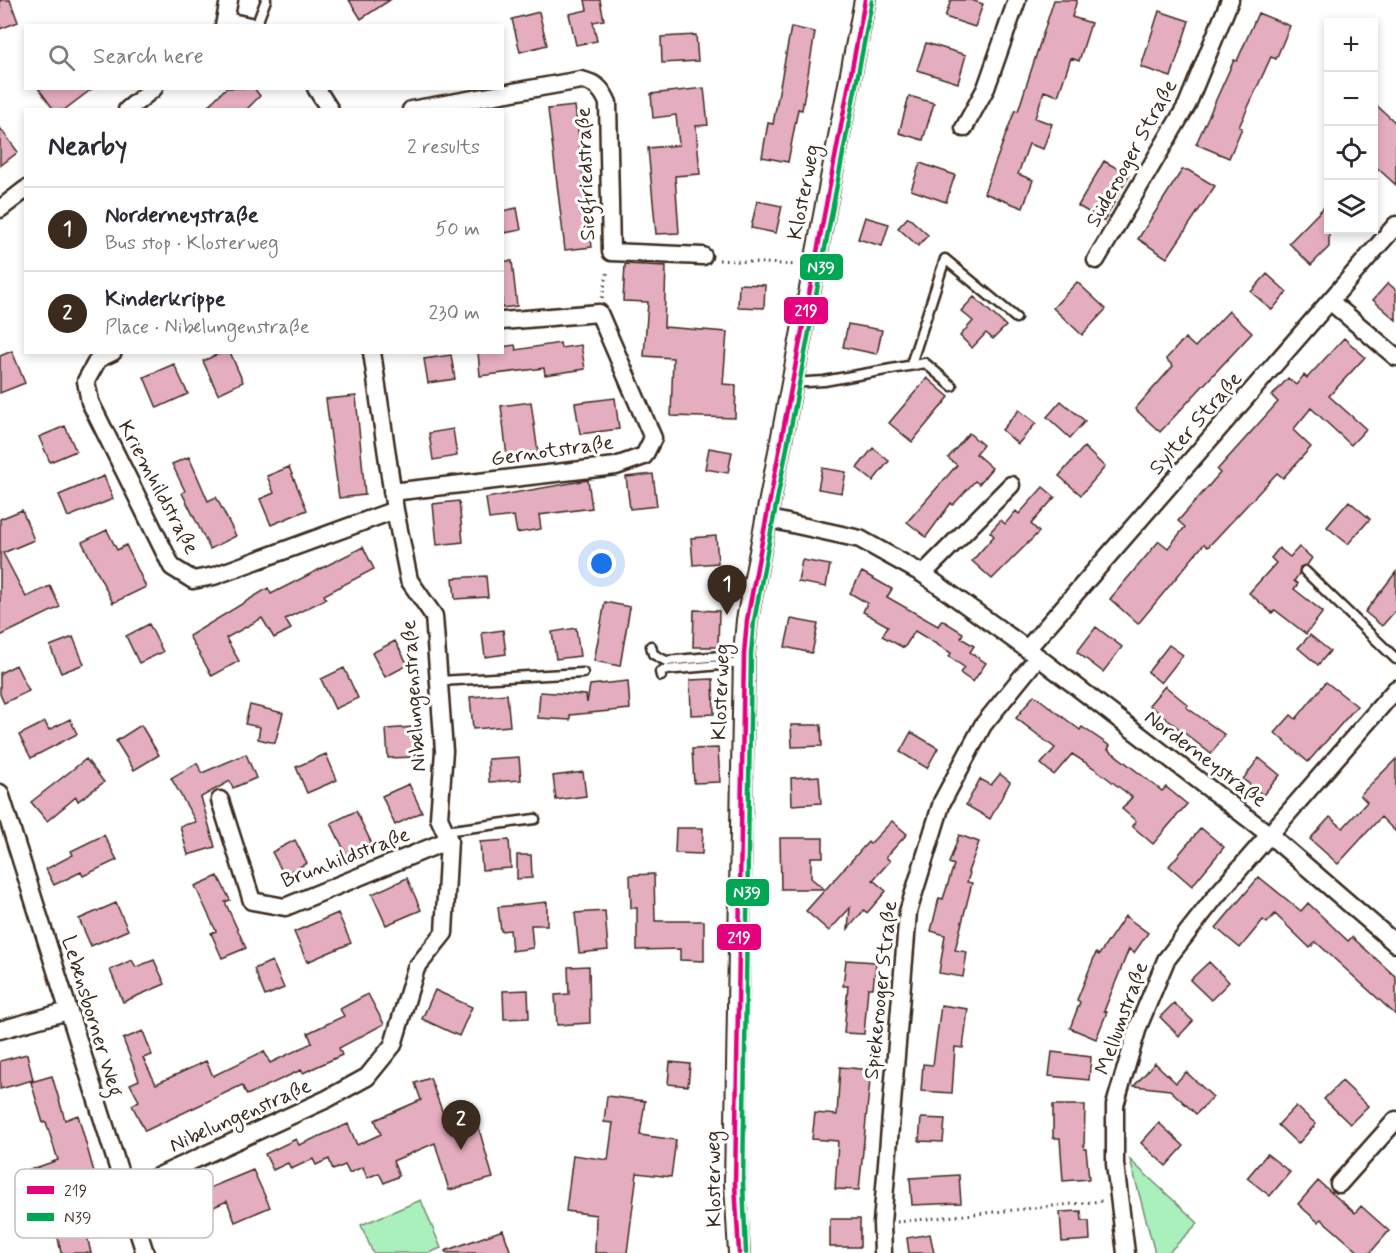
<!DOCTYPE html>
<html lang="en">
<head>
<meta charset="utf-8">
<style>
  body { margin:0; font-family:Mynerve,sans-serif; background:#f7f7f7; color:#2b2b33 }
  .controls { position:absolute; right:18px; top:18px; display:grid; overflow:hidden; border-radius:0px; box-shadow:0 3px 9px #0003 }
  .controls button { width:54px; height:54px; display:grid; place-items:center; padding:0; border:0; border-bottom:2px solid #e1e1e2; background:#fff; color:#2b2b33; font:30px sans-serif }
  .you { position:absolute; left:602px; top:564px; width:21px; height:21px; margin:-15px; border:4px solid #fff; border-radius:50%; background:#1a73e8; box-shadow:0 0 0 9px #1a73e833 }
  .badge { display:grid; place-items:center; width:39px; height:39px; border-radius:50%; background:#3b2a1e; color:#fff; font-size:20px; font-weight:700 }
  .pin { position:absolute; translate:-50% -50px; filter:drop-shadow(0 2px 3px #0008) }
  .pin::after { content:''; position:absolute; top:32px; width:21px; height:18px; background:inherit; clip-path:polygon(0 0,100% 0,50% 100%) }
  .list { margin:0; padding:0; list-style:none }
  h2 { display:flex; justify-content:space-between; align-items:center; height:78px; margin:0; padding:0 24px; font-size:26px }
  h2 small { font-size:20px; font-weight:400; color:#7c7c81 }
  .list li { display:grid; grid-template-columns:39px 1fr auto; gap:18px; align-items:center; box-sizing:border-box; height:84px; padding:0 24px; border-top:2px solid #e1e1e2 }
  .list b { display:block; font-size:22px; white-space:nowrap }
  .list p { margin:0; font-size:20px; white-space:nowrap; color:#7c7c81 }
  .list em { font-size:20px; font-style:normal; color:#7c7c81 }
  .icon { flex:none; width:33px; height:33px; fill:none; stroke:currentColor; stroke-width:2; stroke-linecap:round; stroke-linejoin:round }
  .map { position:relative; flex:none; width:1396px; height:1253px; overflow:hidden }
  .search { position:absolute; background:#fff; box-shadow:0 3px 9px #0003; left:24px; top:24px; width:480px; height:66px; display:flex; align-items:center; gap:15px; box-sizing:border-box; padding:0 21px; border-radius:0px; color:#7c7c81; font-size:22px }
  .panel { position:absolute; background:#fff; box-shadow:0 3px 9px #0003; left:24px; top:108px; width:480px; height:246px; border-radius:0px }
  .map>svg:first-child { display:block }
  .green { fill:#aaf0bc; stroke:#728d6d; stroke-width:1.5 }
  .building { fill:#e5adc0; stroke:#3b2a1e; stroke-width:1.5 }
  .lines { fill:none; stroke-linecap:round; stroke-linejoin:round }
  .service-casing { stroke:#3b2a1e; stroke-width:13 }
  .minor-casing { stroke:#3b2a1e; stroke-width:21 }
  .tertiary-casing { stroke:#3b2a1e; stroke-width:24 }
  .path { stroke:#3b2a1e; stroke-width:3; stroke-dasharray:1.5 4.5; stroke-linecap:butt }
  .service { stroke:#fff; stroke-width:8 }
  .minor { stroke:#fff; stroke-width:16 }
  .tertiary { stroke:#fff; stroke-width:20 }
  .bus-1-casing { stroke:#fff; stroke-width:9 }
  .bus-2-casing { stroke:#fff; stroke-width:9 }
  .bus-1 { stroke:#e5007d; stroke-width:4.5 }
  .bus-2 { stroke:#00a651; stroke-width:4.5 }
  .labels { text-anchor:middle; stroke-width:6; stroke-linejoin:round; paint-order:stroke }
  .street-label { font-size:21px; fill:#3b2a1e; stroke:#fff }
  .key { fill:#fff; stroke:#c4bfbc; stroke-width:1.5 }
  .key-label { font-size:16px; fill:#3b2a1e }
  .line-badge { stroke:#fff; stroke-width:2 }
  .badge-label { font-size:16px; text-anchor:middle; font-weight:bold; fill:#fff }
</style>
</head>
<body>
<div class="map">
<svg width="1396" height="1253" viewBox="0 0 1396 1253">
  <rect width="100%" height="100%" fill="#fff"/>
  <filter id="ink" filterUnits="userSpaceOnUse"><feTurbulence type="fractalNoise" baseFrequency=".0167" numOctaves="2"/><feDisplacementMap in="SourceGraphic" scale="12" xChannelSelector="R" yChannelSelector="G"/><feConvolveMatrix kernelMatrix="1 2 1 2 8 2 1 2 1" color-interpolation-filters="sRGB"/></filter>
  <g filter="url(#ink)">
    <!-- green -->
    <path class="green" d="M1130,1160L1198,1223L1168,1253H1155Z
      M421,1200L441,1248L429,1253H373L361,1225Z"/>
    <!-- building -->
    <path class="building" d="M0,0H10L18,22L0,29Z
      M349,0H390L361,19Z
      M585,0H600L604,20L593,22L597,41L576,45L569,14L587,10Z
      M951,0H971L983,4L975,27L945,17Z
      M1054,0H1077L1072,17L1091,23L1079,61L1071,58L1058,96L1044,91L1035,118L1052,124L1043,149L1029,144L1018,174L1033,180L1023,208L984,193L1015,110L1018,111Z
      M1159,11L1189,21L1171,77L1141,67Z
      M539,12L547,45L520,52L512,19Z
      M1258,13L1290,26L1276,59L1271,57L1239,127L1242,128L1229,158L1196,144L1234,60L1237,61Z
      M791,27L815,32L802,110L798,109L788,162L762,157L768,123L773,124Z
      M696,35L698,61L662,63L661,37Z
      M926,43L966,55L958,83L917,70Z
      M38,88H93L64,110H54Z
      M226,88H254L260,96L246,110H204Z
      M704,88L708,125L696,126L700,174L675,176L679,233L656,234L648,148L679,145L676,115L653,118L651,94Z
      M909,96L934,103L923,140L899,133Z
      M1374,103L1396,123V185L1374,165Z
      M575,106L592,247L565,250L548,109Z
      M0,128L18,152L0,166Z
      M1104,161L1129,175L1104,221L1078,206Z
      M920,163L955,175L946,202L911,190Z
      M1182,170H1188L1215,186L1167,258L1138,239Z
      M757,201L782,206L776,233L751,228Z
      M1329,202V247L1311,265L1289,243Z
      M517,208L521,230L504,233L502,211Z
      M865,217L889,224L882,246L858,239Z
      M908,217L928,235L918,246L898,228Z
      M502,261H512L517,306L502,308Z
      M625,264L666,266L664,327L727,332L723,384L736,385L735,418L671,416L673,358L644,356L648,302L623,301Z
      M1267,274L1287,292L1272,310L1251,292Z
      M1077,282L1106,309L1082,335L1053,308Z
      M1388,283L1396,290V320L1373,300Z
      M739,284L765,285L764,308L738,307Z
      M974,297L1006,326L993,339L986,333L972,348L960,336L973,321L961,311Z
      M1229,311L1252,333L1160,432L1135,409L1173,366L1166,359L1185,338L1195,347Z
      M848,324L882,330L877,354L843,347Z
      M1344,338L1365,357L1329,396L1366,429L1351,445L1311,408L1293,430L1311,447L1283,478L1277,473L1208,547L1204,544L1138,624L1110,599L1159,541L1168,548L1185,527L1178,521L1220,473L1217,470L1278,402L1272,396L1288,378L1296,385L1304,375L1307,378Z
      M560,343L561,348L581,345L585,369L545,375L544,368L480,376L478,352H502V347L515,345L516,350Z
      M12,351L25,383L0,393V356Z
      M222,352H230L243,382L218,394L203,361Z
      M451,355L455,379L428,383L424,359Z
      M174,364L188,394L157,408L144,377Z
      M927,378L949,397L912,442L889,423Z
      M356,396L365,495L339,498L326,399Z
      M615,398L619,429L580,434L575,403Z
      M1061,401L1085,421L1070,438L1047,417Z
      M531,402L538,453L507,457L501,406Z
      M1019,410L1036,423L1018,444L1002,430Z
      M65,426L76,451L50,462L39,437Z
      M453,429L457,456L433,460L429,433Z
      M969,433L983,445L976,454L992,468L979,484L975,481L953,505L951,503L926,537L907,522L957,465L948,458Z
      M1084,447L1105,467L1081,495L1059,476Z
      M709,448L732,452L728,473L705,469Z
      M873,448L889,461L873,481L857,468Z
      M189,457L208,501L216,497L236,536L210,549L182,493L185,491L172,464Z
      M289,467L307,510L271,525L260,499L274,493L267,476Z
      M822,468L846,472L842,493L818,489Z
      M653,474L657,506L630,509L626,477Z
      M104,476L113,499L68,517L59,495Z
      M588,480L592,508L539,515L541,529L517,533L514,516L489,519L486,498Z
      M1043,487L1055,497L1031,524L1039,532L992,579L972,561L994,536L990,532L1001,520L1005,524L1016,511L1019,514Z
      M459,501L463,542L437,545L433,504Z
      M1349,501L1370,519L1348,544L1327,527Z
      M22,510L34,540L3,553L26,597L50,586L60,607L0,636V519Z
      M107,530L117,550L126,545L146,587L113,603L82,542Z
      M716,536L718,563L693,565L691,538Z
      M363,547L374,569L324,595L326,599L285,619L291,629L274,638L262,618L226,638L239,661L212,676L189,636L268,588L271,594Z
      M1299,547L1312,558L1307,565L1300,567L1299,574L1294,581L1298,584L1294,589L1323,612L1306,634L1275,610L1272,613L1249,593L1276,563L1271,558L1279,548L1290,557Z
      M802,560L830,565L826,587L798,582Z
      M862,572L892,589L887,597L938,626L942,620L963,633L961,638L974,646L970,652L986,663L973,682L960,673L964,667L949,657L951,653L915,631L904,648L882,636L888,626L863,612L867,603L850,593Z
      M1396,572V610L1382,626L1365,612Z
      M486,576L488,597L455,599L453,578Z
      M605,602L630,607L620,666L594,661Z
      M694,610L719,611L718,647H693Z
      M791,619L818,624L812,653L785,647Z
      M149,624L163,652L139,663L126,636Z
      M1096,627L1122,647L1103,672L1077,652Z
      M576,628L580,656L556,659L552,632Z
      M503,630L506,654L485,657L482,633Z
      M1310,635L1330,651L1318,665L1298,648Z
      M73,637L84,664L61,673L50,646Z
      M395,641L408,665L385,677L372,653Z
      M1169,645L1183,655L1161,683L1148,672Z
      M16,665L29,691L4,703L0,694V673Z
      M344,668L358,698L335,709L321,679Z
      M713,679L714,714L691,715L690,680Z
      M628,681L630,709L570,715V720L538,718L540,692L586,695L587,703L590,685Z
      M1326,682L1357,706L1308,762L1275,733L1291,715L1296,719Z
      M1165,686L1188,705L1186,707L1225,735L1211,754L1149,705Z
      M507,694L510,726L473,729L470,697Z
      M1034,695L1080,730L1082,727L1110,746L1108,749L1162,791L1166,787L1187,804L1153,844L1132,826L1136,821L1122,809L1132,797L1094,768L1072,754L1054,775L1041,764L1055,748L1016,718Z
      M250,705L283,713L275,743L258,739L260,727L245,724Z
      M70,719L77,734L31,758L19,735L45,722L49,730Z
      M141,725L159,755L134,770L116,741Z
      M791,725H821L822,746L792,747Z
      M413,727L415,757L388,758L386,729Z
      M911,732L938,748L927,768L900,752Z
      M718,748L720,782L694,783L692,749Z
      M246,754L256,778L233,788L230,781L201,797L215,847L188,855L180,826L196,822L171,778L197,763L202,773Z
      M326,754L337,780L307,793L296,767Z
      M519,757L521,780L489,782L488,759Z
      M1259,758L1280,775L1263,795L1243,779Z
      M86,759L104,782L78,801L76,797L47,821L31,802Z
      M1396,759V832L1381,817L1338,864L1310,839L1330,817L1343,828L1367,802L1360,795Z
      M583,772L586,796L556,800L553,776Z
      M1000,774L1010,782L990,819L966,805L980,779L991,785Z
      M819,776L821,803L792,805L791,778Z
      M409,784L422,812L395,825L382,796Z
      M356,811L371,842L346,854L331,823Z
      M892,821L907,834L886,857L890,861L873,880L886,891L867,913L864,910L848,929L850,908L829,931L806,911L868,842L870,844Z
      M676,828H703L702,854L675,853Z
      M1201,828L1224,847L1192,886L1169,866Z
      M104,835L117,860L83,876L81,872L54,885L46,869L73,855L71,851Z
      M959,835L979,842L968,872L970,873L967,882L972,883L955,950L967,952L963,977L939,973L945,935L931,931L939,898L943,899L954,865L949,863Z
      M780,838H823V857H811V878L824,889H781Z
      M295,840L307,863L284,875L272,852Z
      M509,840L511,868L482,870L480,842Z
      M517,855H531L532,878L517,879Z
      M654,874L655,921H704V961L680,960V949L637,950V908H631L630,875Z
      M218,876L230,900L225,902L246,948L222,958L211,933L216,931L195,886Z
      M1259,877L1301,911L1308,903L1348,941L1352,937L1396,977V1015L1316,942L1310,948L1275,914L1267,923L1263,920L1240,948L1216,928Z
      M407,878L421,910L386,925L372,894Z
      M547,902V925H531L533,948L512,951L510,930L501,931L498,907Z
      M116,903L128,930L91,946L79,919Z
      M605,911L608,950L579,953L575,913Z
      M338,913L351,943L307,962L294,932Z
      M1125,916L1148,933L1134,953L1129,949L1104,1011L1107,1012L1096,1039L1070,1028L1080,1002L1077,1000L1096,953L1099,955Z
      M132,960L136,967L154,960L165,984L123,1002L110,970Z
      M846,960L876,962L873,988H868L864,1034L844,1033L848,986H843Z
      M272,961L284,988L265,996L254,969Z
      M1209,962L1229,982L1211,1000L1190,980Z
      M589,966L590,1023L557,1025L555,995L569,994L568,967Z
      M435,990L472,1007L459,1036L422,1019Z
      M528,990L529,1018L504,1019L503,991Z
      M368,994L384,1024L339,1048L342,1055L303,1073L301,1070L247,1095L242,1085L145,1131L132,1105L139,1101L130,1084L139,1080L123,1039L143,1031L152,1055L143,1058L156,1084L206,1061L213,1076L264,1051L270,1063L312,1043L308,1033L344,1016L340,1009Z
      M1174,1003L1193,1021L1179,1036L1160,1017Z
      M941,1005L968,1009L963,1048L955,1047L952,1093L921,1091L923,1064L933,1065Z
      M1052,1052L1091,1057L1089,1080L1049,1076Z
      M27,1054L33,1080L0,1089V1061Z
      M670,1062L690,1064L688,1086L668,1084Z
      M1155,1063L1176,1083L1186,1072L1213,1097L1196,1114L1170,1090L1134,1086Z
      M840,1067L871,1070L859,1190L835,1189L838,1141L812,1139L815,1113L837,1115Z
      M52,1076L65,1120L78,1115L101,1197L73,1205L64,1175L27,1188L21,1173L58,1160L46,1122L43,1123L31,1082Z
      M430,1078L444,1116L473,1108L493,1178L449,1190L435,1143L393,1161L399,1176L384,1183L379,1173L367,1178L363,1167L349,1173L345,1165L333,1170L329,1159L316,1165L313,1159L291,1169L288,1163L273,1170L265,1154L296,1139L299,1145L348,1124L357,1145L381,1134L375,1120L421,1100L415,1083Z
      M1342,1081L1368,1106L1350,1124L1324,1099Z
      M607,1096L645,1101L640,1135L676,1140L671,1177L637,1173L627,1253H595L596,1215L566,1211L573,1155L608,1160L613,1123L604,1122Z
      M1053,1105H1085L1084,1149H1086L1089,1179L1063,1181L1060,1138H1053Z
      M1296,1106L1316,1124L1298,1144L1278,1125Z
      M921,1118L945,1119L943,1142L919,1141Z
      M1159,1123L1184,1146L1166,1166L1141,1143Z
      M1267,1154L1290,1172L1270,1196L1247,1178Z
      M253,1170L270,1207L235,1222L227,1201L167,1228L158,1209Z
      M959,1175L961,1203L912,1205L910,1178Z
      M1318,1181L1355,1213L1361,1206L1389,1231L1370,1253H1360L1321,1219L1318,1222L1298,1204Z
      M1081,1211L1082,1221H1089L1090,1240L1062,1242L1060,1212Z
      M830,1219H860V1247H830Z
      M85,1227L91,1253H61L57,1233Z
      M503,1230L511,1253H446L445,1251Z
      M930,1234L934,1253H909L907,1238Z"/>
    <g class="lines">
      <defs>
        <path id="service" d="M256,26L266,0
          M911,364L945,259L1016,318
          M791,383L824,381L925,363L952,386
          M1305,571L1396,659
          M651,646L653,654L666,661L743,654
          M661,676L660,672L665,670L743,663
          M439,681L583,673
          M445,831L535,819"/>
        <path id="minor" d="M226,21L250,26
          M224,26L229,0
          M316,88L330,110
          M127,110L154,88
          M411,110L581,80C596,83 602,89 608,103L611,252L703,256
          M964,128L986,88L1017,0
          M0,209L26,189
          M1096,260L1187,105L1230,0
          M1331,302L1396,357
          M113,352L98,359L86,381L90,402L172,567L193,580L214,576L395,510
          M392,492L616,466L644,456L653,438L599,313L502,321
          M765,518L860,539L923,574L1038,657L1271,836L1396,944
          M923,574L1011,485
          M1027,649L1396,225
          M0,793L145,1253
          M220,800L252,901L285,907L449,840
          M0,1030L68,1011
          M1339,1184L1396,1120
          M124,1192L327,1099L367,1077L393,1045L416,968L444,933L449,840L439,818L444,751L434,616L409,580L395,510L372,352
          M883,1253L882,1223L908,912L942,802L983,725L1038,657
          M1126,1253L1115,1164V1105L1138,1027L1166,960L1216,896L1396,689"/>
        <path id="tertiary" d="M739,1253L735,1184L744,654L747,620L865,0"/>
      </defs>
      <!-- service casing -->
      <use href="#service" class="service-casing"/>
      <!-- minor casing -->
      <use href="#minor" class="minor-casing"/>
      <!-- tertiary casing -->
      <use href="#tertiary" class="tertiary-casing"/>
      <!-- path -->
      <path class="path" d="M719,260L797,265
        M602,298L608,269
        M897,1222L1102,1201"/>
      <!-- service -->
      <use href="#service" class="service"/>
      <!-- minor -->
      <use href="#minor" class="minor"/>
      <!-- tertiary -->
      <use href="#tertiary" class="tertiary"/>
      <defs>
        <path id="bus-1" d="M739,1253L735,1184L744,654L747,620L865,0"/>
        <path id="bus-2" d="M746,1253L743,1184L751,654L754,621L872,1"/>
      </defs>
      <!-- bus-1 casing -->
      <use href="#bus-1" class="bus-1-casing"/>
      <!-- bus-2 casing -->
      <use href="#bus-2" class="bus-2-casing"/>
      <!-- bus-1 -->
      <use href="#bus-1" class="bus-1"/>
      <!-- bus-2 -->
      <use href="#bus-2" class="bus-2"/>
    </g>
  </g>
  <g class="labels">
    <!-- street labels -->
    <g class="street-label">
      <text transform="translate(1131 153) rotate(-61)" y="7">Süderooger Straße</text>
      <text transform="translate(585 174) rotate(-92)" y="7">Siegfriedstraße</text>
      <text transform="translate(803 192) rotate(-79)" y="7">Klosterweg</text>
      <text transform="translate(1195 423) rotate(-49)" y="7">Sylter Straße</text>
      <text transform="translate(552 450) rotate(-8)" y="7">Gernotstraße</text>
      <text transform="translate(159 487) rotate(62)" y="7">Kriemhildstraße</text>
      <text transform="translate(720 692) rotate(-88)" y="7">Klosterweg</text>
      <text transform="translate(413 696) rotate(-94)" y="7">Nibelungenstraße</text>
      <text transform="translate(1206 758) rotate(37)" y="7">Norderneystraße</text>
      <text transform="translate(345 857) rotate(-21)" y="7">Brunhildstraße</text>
      <text transform="translate(880 990) rotate(-84)" y="7">Spiekerooger Straße</text>
      <text transform="translate(93 1016) rotate(73)" y="7">Lebensborner Weg</text>
      <text transform="translate(1121 1018) rotate(-70)" y="7">Mellumstraße</text>
      <text transform="translate(240 1115) rotate(-24)" y="7">Nibelungenstraße</text>
      <text transform="translate(713 1179) rotate(-91)" y="7">Klosterweg</text>
    </g>
  </g>
  <!-- legend -->
  <rect x="15" y="1169" width="198" height="69" rx="9" class="key"/>
  <rect x="27" y="1186" width="27" height="8" fill="#e5007d"/>
  <rect x="27" y="1213" width="27" height="8" fill="#00a651"/>
  <g class="key-label">
    <text x="64" y="1196">219</text>
    <text x="64" y="1223">N39</text>
  </g>
  <g class="line-badge">
    <rect x="799" y="253" width="45" height="28" rx="6" fill="#00a651"/>
    <rect x="783" y="296" width="46" height="29" rx="6" fill="#e5007d"/>
    <rect x="725" y="878" width="45" height="29" rx="6" fill="#00a651"/>
    <rect x="716" y="923" width="46" height="28" rx="6" fill="#e5007d"/>
  </g>
  <g class="badge-label">
    <text x="821" y="273">N39</text>
    <text x="806" y="316">219</text>
    <text x="747" y="898">N39</text>
    <text x="739" y="943">219</text>
  </g>
</svg>
<div class="controls">
<button>+</button>
<button>−</button>
<button><svg class="icon" aria-label="locate" viewBox="0 0 24 24"><circle cx="12" cy="12" r="6"/><path d="M12 2v4M12 18v4M2 12h4M18 12h4"/></svg></button>
<button><svg class="icon" aria-label="layers" viewBox="0 0 24 24"><path d="M12 4l9 5-9 5-9-5zM3 14l9 5 9-5"/></svg></button>
</div>
<div class="you"></div>
<div class="pin badge" style="left:727px;top:615px">1</div>
<div class="pin badge" style="left:461px;top:1150px">2</div>
<div class="search"><svg class="icon" aria-label="search" viewBox="0 0 24 24"><circle cx="10" cy="10" r="6"/><path d="M15 15l6 6"/></svg>Search here</div>
<section class="panel">
<h2>Nearby<small>2 results</small></h2>
<ul class="list">
<li><span class="badge">1</span><div><b>Norderneystraße</b><p>Bus stop · Klosterweg</p></div><em>50 m</em></li>
<li><span class="badge">2</span><div><b>Kinderkrippe</b><p>Place · Nibelungenstraße</p></div><em>230 m</em></li>
</ul>
</section>
</div>
</body>
</html>
